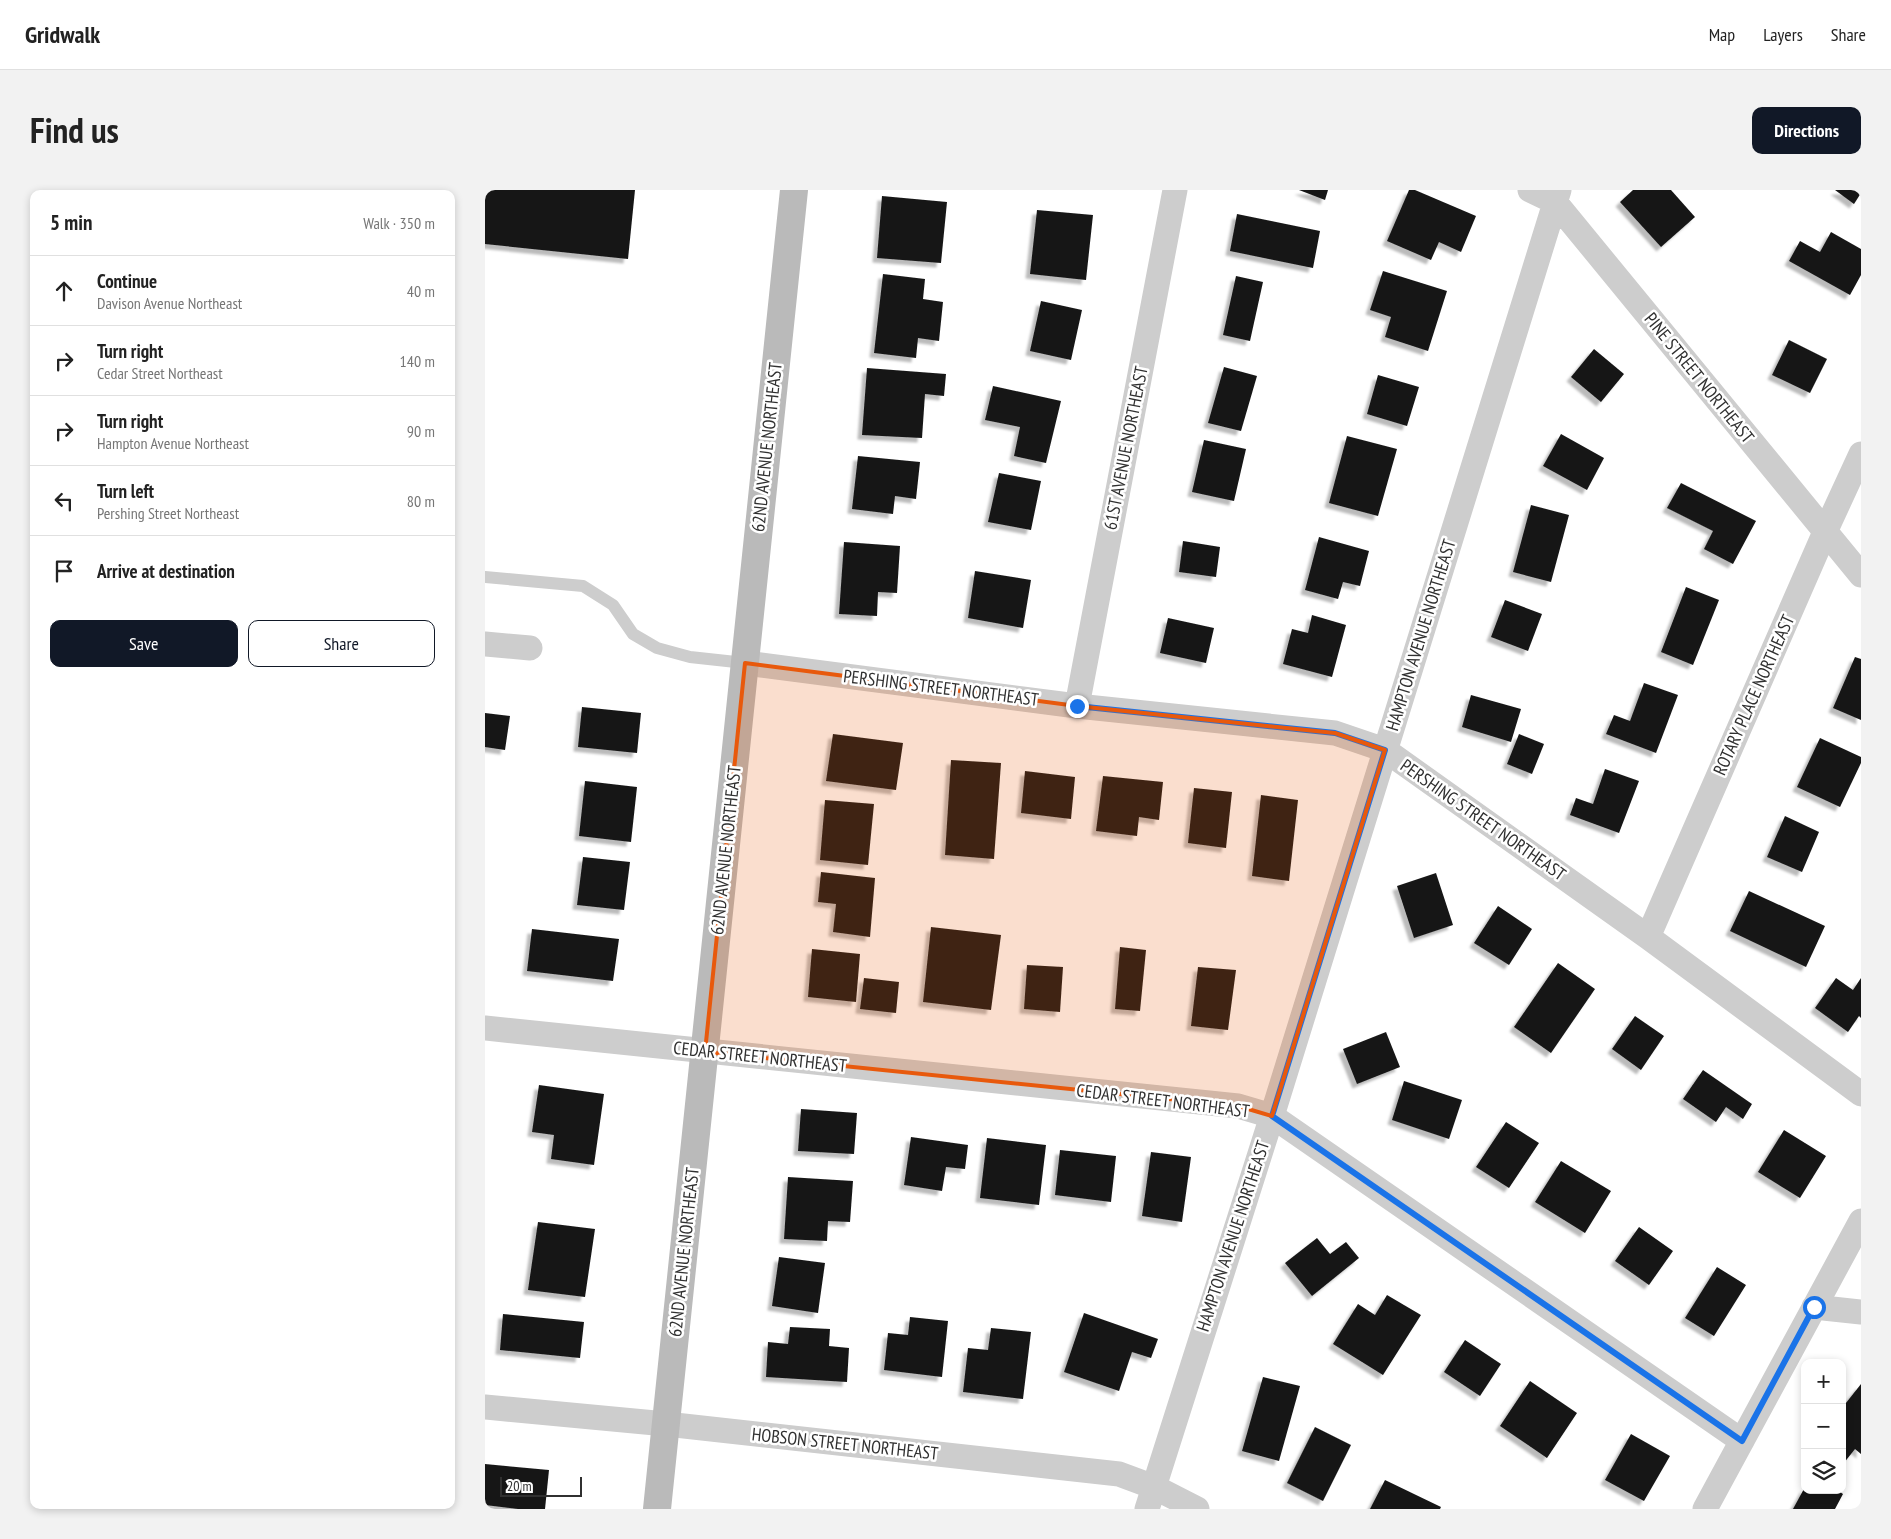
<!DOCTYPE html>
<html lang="en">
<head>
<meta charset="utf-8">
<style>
  body { margin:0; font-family:"PT Sans Narrow",sans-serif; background:#f2f2f2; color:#222 }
  .controls { position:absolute; right:15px; bottom:15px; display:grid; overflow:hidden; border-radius:10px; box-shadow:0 2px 8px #0003 }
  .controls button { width:45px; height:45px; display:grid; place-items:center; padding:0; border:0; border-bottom:1px solid #e0e0e0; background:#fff; color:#222; font:25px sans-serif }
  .scale { position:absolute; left:15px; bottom:12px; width:82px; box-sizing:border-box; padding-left:5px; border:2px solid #303030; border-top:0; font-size:14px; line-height:18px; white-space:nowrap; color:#303030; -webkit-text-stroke:4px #fff; paint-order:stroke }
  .stop { position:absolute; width:15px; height:15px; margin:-11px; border:4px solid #1a73e8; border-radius:50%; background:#fff }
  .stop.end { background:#1a73e8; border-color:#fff; box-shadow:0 1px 5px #0008 }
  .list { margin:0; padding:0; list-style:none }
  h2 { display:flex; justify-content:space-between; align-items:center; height:65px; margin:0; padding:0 20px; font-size:21px }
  h2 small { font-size:16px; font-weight:400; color:#767676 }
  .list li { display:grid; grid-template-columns:32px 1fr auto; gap:15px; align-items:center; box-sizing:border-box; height:70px; padding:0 20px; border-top:1px solid #e0e0e0 }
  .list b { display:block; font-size:19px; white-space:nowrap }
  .list p { margin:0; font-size:16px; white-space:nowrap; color:#767676 }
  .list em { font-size:16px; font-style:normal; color:#767676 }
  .actions { display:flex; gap:10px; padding:15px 20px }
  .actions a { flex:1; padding:11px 0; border:1px solid #111827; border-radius:10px; text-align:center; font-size:18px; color:#111827 }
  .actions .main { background:#111827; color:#fff }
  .icon { flex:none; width:28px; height:28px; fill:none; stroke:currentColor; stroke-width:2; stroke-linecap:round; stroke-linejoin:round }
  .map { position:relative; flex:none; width:1376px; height:1319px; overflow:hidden; border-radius:10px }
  header { display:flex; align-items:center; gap:30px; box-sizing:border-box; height:70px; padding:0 25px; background:#fff; border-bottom:1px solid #e0e0e0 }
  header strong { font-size:24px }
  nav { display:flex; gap:28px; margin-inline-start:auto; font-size:18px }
  .intro { display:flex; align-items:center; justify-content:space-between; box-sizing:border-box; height:120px; padding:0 30px }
  h1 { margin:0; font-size:35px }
  .button { padding:12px 22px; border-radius:10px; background:#111827; color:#fff; font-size:18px; font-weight:700 }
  main { display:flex; gap:30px; padding:0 30px }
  aside { flex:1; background:#fff; border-radius:10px; box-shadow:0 2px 8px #0003 }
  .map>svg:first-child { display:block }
  .building { fill:#171717; filter:url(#shadow) }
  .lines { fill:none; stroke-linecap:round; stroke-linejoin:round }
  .lane { stroke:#cdcdcd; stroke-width:12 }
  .street { stroke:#cdcdcd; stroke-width:25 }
  .secondary { stroke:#bababa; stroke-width:28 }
  .route { stroke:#1a73e8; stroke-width:6 }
  .marked { fill:#e8590c; fill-opacity:0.2; stroke:#e8590c; stroke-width:4; stroke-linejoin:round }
  .labels { text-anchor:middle; stroke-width:5; stroke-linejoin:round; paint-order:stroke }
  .street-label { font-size:18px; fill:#303030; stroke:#fff }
</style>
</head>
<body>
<header>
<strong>Gridwalk</strong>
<nav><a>Map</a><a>Layers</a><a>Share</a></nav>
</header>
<div class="intro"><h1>Find us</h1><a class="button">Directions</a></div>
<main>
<aside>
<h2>5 min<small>Walk · 350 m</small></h2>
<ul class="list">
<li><svg class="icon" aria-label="ahead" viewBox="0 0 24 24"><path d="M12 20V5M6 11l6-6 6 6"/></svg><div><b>Continue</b><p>Davison Avenue Northeast</p></div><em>40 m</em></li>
<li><svg class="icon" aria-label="right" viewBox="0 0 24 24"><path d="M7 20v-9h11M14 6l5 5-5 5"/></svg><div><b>Turn right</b><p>Cedar Street Northeast</p></div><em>140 m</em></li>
<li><svg class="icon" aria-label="right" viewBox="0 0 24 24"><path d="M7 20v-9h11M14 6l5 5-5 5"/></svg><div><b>Turn right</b><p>Hampton Avenue Northeast</p></div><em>90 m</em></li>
<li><svg class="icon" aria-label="left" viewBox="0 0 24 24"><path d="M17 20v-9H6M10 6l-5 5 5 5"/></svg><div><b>Turn left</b><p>Pershing Street Northeast</p></div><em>80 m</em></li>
<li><svg class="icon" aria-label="arrive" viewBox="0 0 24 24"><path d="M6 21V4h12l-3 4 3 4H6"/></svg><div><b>Arrive at destination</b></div></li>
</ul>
<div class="actions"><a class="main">Save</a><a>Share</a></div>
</aside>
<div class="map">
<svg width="1376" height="1319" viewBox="0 0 1376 1319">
  <defs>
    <filter id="shadow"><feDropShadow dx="-4.5" dy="4.5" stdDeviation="1" flood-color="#0004"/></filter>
  </defs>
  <rect width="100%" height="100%" fill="#fff"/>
  <!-- building -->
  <path class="building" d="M0,0H150L143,69L0,54Z
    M814,0H843L840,10Z
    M924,0H930L991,26L976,62L954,52L946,70L902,51Z
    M1148,0H1186L1210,27L1176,57L1135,12Z
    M1350,0H1376V3L1369,14Z
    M397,6L462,12L456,73L392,68Z
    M552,20L608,25L601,90L545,84Z
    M752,24L835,41L828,78L745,61Z
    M1346,42L1376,59V85L1365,105L1304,71L1315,51L1335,62Z
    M898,81L962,101L943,161L900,147L906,127L885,120Z
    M398,84L440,89L438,109L458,112L454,151L433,148L431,168L389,163Z
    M751,86L778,92L765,151L738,145Z
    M556,111L597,120L586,170L545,161Z
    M1304,150L1342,169L1325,203L1287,185Z
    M1109,159L1139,184L1116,212L1086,187Z
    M739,177L772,186L756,241L723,233Z
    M382,178L461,184L459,206L440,204L437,248L377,245Z
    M893,185L934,197L922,236L882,224Z
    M508,196L576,211L561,273L529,266L535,237L500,230Z
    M1076,244L1119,268L1102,300L1058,276Z
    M862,246L912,259L893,326L844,313Z
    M719,250L761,259L749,311L707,302Z
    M373,266L435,272L431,309L410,306L408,324L367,319Z
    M514,283L556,291L546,340L503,332Z
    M1196,293L1271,331L1248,374L1219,359L1228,341L1182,318Z
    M1046,315L1084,325L1066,392L1028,382Z
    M834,347L884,361L875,396L858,392L853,409L820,400Z
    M698,351L735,357L731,387L694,382Z
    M359,352L415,356L412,403L393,402L392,426L354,424Z
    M490,381L546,390L538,438L483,428Z
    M1201,397L1234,410L1208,475L1176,462Z
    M1020,410L1057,424L1043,461L1006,447Z
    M827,425L861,435L847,487L798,474L807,439L823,443Z
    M683,428L729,438L721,473L675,463Z
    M1370,467L1376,469V530L1348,518Z
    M1159,493L1193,505L1171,563L1121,544L1129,525L1145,531Z
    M986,505L1036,519L1026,552L977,537Z
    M97,517L156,523L152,563L93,557Z
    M0,523L25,526L20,560L0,557Z
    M348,544L418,553L411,600L341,591Z
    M1034,544L1059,554L1047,584L1022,574Z
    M1335,548L1376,567V573L1355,617L1312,597Z
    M466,570L516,573L509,669L460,665Z
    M1120,579L1154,591L1134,643L1085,625L1091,608L1108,614Z
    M540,581L590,587L586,629L536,623Z
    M618,586L678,592L674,630L654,627L652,646L611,641Z
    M100,591L152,597L146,652L94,646Z
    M709,598L747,602L741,658L703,653Z
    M776,605L813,610L804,691L767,686Z
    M340,610L389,614L383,675L335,670Z
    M1300,626L1334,642L1317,682L1282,667Z
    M98,667L145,672L139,720L92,715Z
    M336,682L390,688L385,747L348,742L351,714L333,712Z
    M951,683L968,735L929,748L912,696Z
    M1264,701L1340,736L1321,777L1245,741Z
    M1013,716L1047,739L1024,775L989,753Z
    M446,737L516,745L506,820L438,812Z
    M47,739L134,749L128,791L42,781Z
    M635,757L661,760L655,821L630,819Z
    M327,759L375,764L371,812L323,807Z
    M1073,773L1110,799L1066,863L1029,837Z
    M542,775L578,777L575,822L539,819Z
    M713,777L751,780L743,840L706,836Z
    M379,788L414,792L411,823L375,819Z
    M1351,788L1368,800L1376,788V828L1374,826L1363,842L1330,818Z
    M1150,826L1179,846L1156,880L1127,859Z
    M901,842L915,877L872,894L858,859Z
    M1218,880L1267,914L1258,929L1241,917L1231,932L1198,909Z
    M919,891L977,910L964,949L907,930Z
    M54,895L119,904L109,975L66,969L69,945L47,942Z
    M316,919L372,923L369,964L313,961Z
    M1021,932L1054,953L1024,998L991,977Z
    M1299,940L1341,966L1315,1008L1273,982Z
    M426,947L483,955L480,979L461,977L457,1001L419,995Z
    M502,948L561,955L554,1015L495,1008Z
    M575,960L631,966L626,1012L570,1005Z
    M666,962L706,967L697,1032L657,1026Z
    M1076,971L1126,1001L1100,1043L1050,1012Z
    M303,987L368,991L365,1032L343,1031L342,1051L299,1049Z
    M53,1032L110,1039L100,1107L43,1100Z
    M1154,1037L1188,1061L1164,1095L1130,1071Z
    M832,1048L845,1064L861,1052L874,1068L827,1106L800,1073Z
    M294,1067L340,1073L333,1123L287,1116Z
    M1232,1077L1261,1095L1229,1146L1200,1128Z
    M902,1105L936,1125L898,1185L848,1154L873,1114L890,1125Z
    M599,1123L673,1149L666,1168L647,1162L634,1201L579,1182Z
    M18,1124L99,1132L95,1168L15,1160Z
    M425,1127L463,1131L457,1187L399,1180L403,1143L423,1145Z
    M305,1137L345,1139L344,1156L364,1158L362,1192L281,1187L283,1152L303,1154Z
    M506,1138L546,1142L538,1209L478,1202L483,1158L503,1160Z
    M980,1150L1016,1174L995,1206L959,1182Z
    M778,1187L815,1196L794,1271L757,1261Z
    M1045,1191L1092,1223L1062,1268L1015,1236Z
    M1376,1194V1264L1370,1259L1358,1274L1357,1218Z
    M830,1237L866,1255L838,1311L802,1293Z
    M1146,1244L1185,1266L1159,1311L1120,1290Z
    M0,1274L64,1280L60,1319H33L0,1315Z
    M900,1290L956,1317L955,1319H885Z
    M1320,1297V1300H1352L1358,1304L1350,1319H1308Z"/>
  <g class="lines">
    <!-- lane -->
    <path class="lane" d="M0,387L98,396L128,415L148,444L172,458L205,467L260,473"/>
    <!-- street -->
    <path class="street" d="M1045,0L1070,12L1376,385
      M0,454L45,458
      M260,473L592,516L850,543L900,560L1163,747L1376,904
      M592,516L690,0
      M1163,747L1340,342L1376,264
      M0,838L753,916L787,926L1257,1251
      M1329,1117L1376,1122
      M0,1217L181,1234L634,1284L669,1297L712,1319
      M662,1319L787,926L1074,0
      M1220,1319L1376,1031"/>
    <!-- secondary -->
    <path class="secondary" d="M172,1319L309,0"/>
  </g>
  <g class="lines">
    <!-- route -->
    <path class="route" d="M592,516L850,543L900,560L787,926L1257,1251L1329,1117"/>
  </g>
  <!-- marked area -->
  <path class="marked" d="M260,473L592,516L850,543L900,560L787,926L753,916L220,862Z"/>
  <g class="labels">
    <!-- street labels -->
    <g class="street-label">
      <text transform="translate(1214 188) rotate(51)" y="6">PINE STREET NORTHEAST</text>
      <text transform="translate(282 257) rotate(-84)" y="6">62ND AVENUE NORTHEAST</text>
      <text transform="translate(641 258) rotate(-79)" y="6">61ST AVENUE NORTHEAST</text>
      <text transform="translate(936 445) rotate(-73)" y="6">HAMPTON AVENUE NORTHEAST</text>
      <text transform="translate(456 498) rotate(7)" y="6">PERSHING STREET NORTHEAST</text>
      <text transform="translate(1269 505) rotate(-66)" y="6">ROTARY PLACE NORTHEAST</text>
      <text transform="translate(998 630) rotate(35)" y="6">PERSHING STREET NORTHEAST</text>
      <text transform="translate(241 660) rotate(-84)" y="6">62ND AVENUE NORTHEAST</text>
      <text transform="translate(275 867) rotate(6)" y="6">CEDAR STREET NORTHEAST</text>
      <text transform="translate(678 911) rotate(7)" y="6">CEDAR STREET NORTHEAST</text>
      <text transform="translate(748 1046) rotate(-72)" y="6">HAMPTON AVENUE NORTHEAST</text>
      <text transform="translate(199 1062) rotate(-84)" y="6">62ND AVENUE NORTHEAST</text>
      <text transform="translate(360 1254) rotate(6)" y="6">HOBSON STREET NORTHEAST</text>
    </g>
  </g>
</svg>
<div class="controls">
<button>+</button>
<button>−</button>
<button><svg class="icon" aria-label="layers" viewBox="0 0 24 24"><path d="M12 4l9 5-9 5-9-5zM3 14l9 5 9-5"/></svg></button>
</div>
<div class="scale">20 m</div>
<div class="stop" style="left:1329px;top:1117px"></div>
<div class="stop end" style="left:592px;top:516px"></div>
</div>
</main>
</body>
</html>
